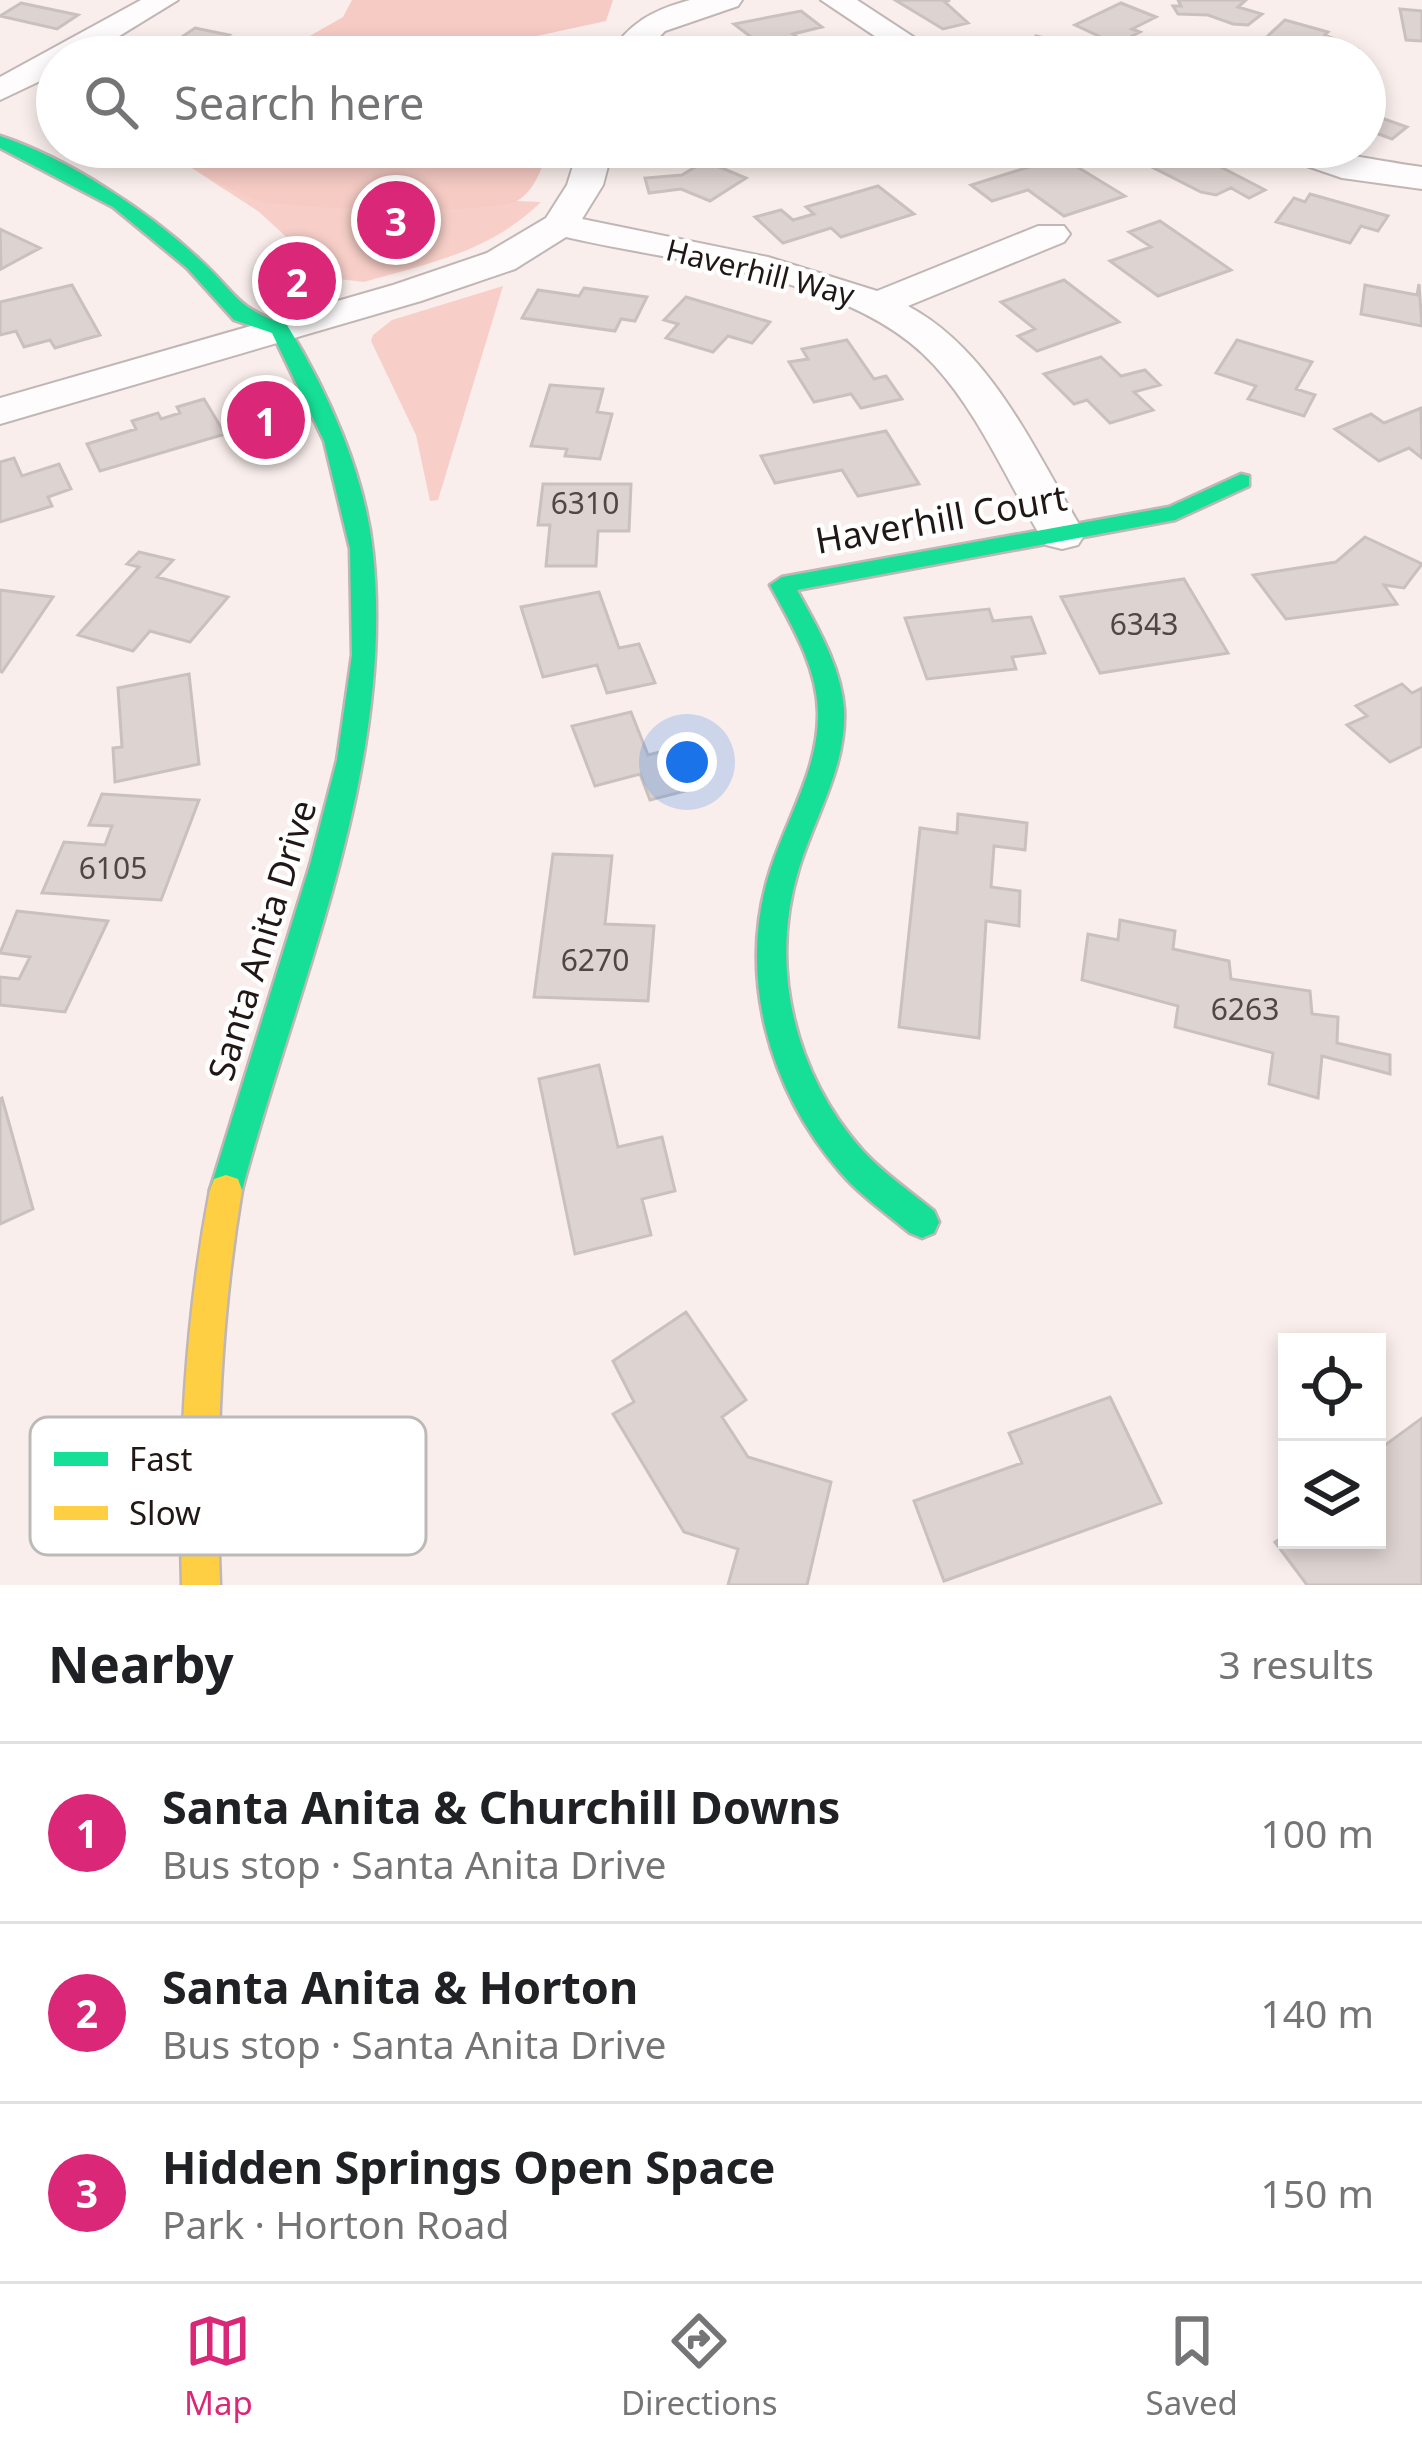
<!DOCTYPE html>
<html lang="en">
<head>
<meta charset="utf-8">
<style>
  body { margin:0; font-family:"Noto Sans",sans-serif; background:#f2f2f2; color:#202124 }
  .controls { position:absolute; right:36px; bottom:36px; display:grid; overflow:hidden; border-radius:0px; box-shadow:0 6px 18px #0003 }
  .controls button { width:108px; height:108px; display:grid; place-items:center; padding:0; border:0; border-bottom:3px solid #e0e0e0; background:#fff; color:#202124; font:60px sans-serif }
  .you { position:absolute; left:687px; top:762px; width:42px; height:42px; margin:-30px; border:9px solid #fff; border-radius:50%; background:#1a73e8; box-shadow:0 0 0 18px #1a73e833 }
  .badge { display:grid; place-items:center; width:78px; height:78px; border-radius:50%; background:#db2777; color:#fff; font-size:39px; font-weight:700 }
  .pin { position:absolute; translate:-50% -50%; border:6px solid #fff; box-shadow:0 3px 12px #0006 }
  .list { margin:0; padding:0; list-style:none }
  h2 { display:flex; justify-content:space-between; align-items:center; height:156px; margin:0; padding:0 48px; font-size:51px }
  h2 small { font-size:39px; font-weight:400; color:#757577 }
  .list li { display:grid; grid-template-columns:78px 1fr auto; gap:36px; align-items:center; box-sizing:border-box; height:180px; padding:0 48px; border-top:3px solid #e0e0e0 }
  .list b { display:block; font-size:45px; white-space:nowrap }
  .list p { margin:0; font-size:39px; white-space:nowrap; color:#757577 }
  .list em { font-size:39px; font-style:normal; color:#757577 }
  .icon { flex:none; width:66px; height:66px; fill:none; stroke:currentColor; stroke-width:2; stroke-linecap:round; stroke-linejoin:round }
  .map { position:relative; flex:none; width:1422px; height:1585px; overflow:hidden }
  .search { position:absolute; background:#fff; box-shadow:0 6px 18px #0003; left:36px; right:36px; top:36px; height:132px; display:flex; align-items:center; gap:30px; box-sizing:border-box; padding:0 42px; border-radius:66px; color:#757577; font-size:45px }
  .sheet { height:696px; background:#fff }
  nav { display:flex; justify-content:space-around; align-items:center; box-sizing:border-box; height:168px; border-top:3px solid #e0e0e0; background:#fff; font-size:33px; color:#757577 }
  nav a { display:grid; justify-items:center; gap:6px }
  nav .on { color:#db2777 }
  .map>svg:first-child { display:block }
  .green { fill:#f7cfc8 }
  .forest { fill:#f5cbc4 }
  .building { fill:#ddd3d1; stroke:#cac1bf; stroke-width:3 }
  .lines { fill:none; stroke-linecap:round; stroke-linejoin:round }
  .lane-casing { stroke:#c0b6b5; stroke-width:5 }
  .street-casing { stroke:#c0b6b5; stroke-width:4 }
  .fast-casing { stroke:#c0b6b5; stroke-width:5 }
  .slow-casing { stroke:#c0b6b5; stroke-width:5 }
  .lane { fill:#fefcfc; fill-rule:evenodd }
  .street { fill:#fefcfc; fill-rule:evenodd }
  .fast { fill:#16e098; fill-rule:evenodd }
  .slow { fill:#ffcf43; fill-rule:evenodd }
  .labels { text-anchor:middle; stroke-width:9; stroke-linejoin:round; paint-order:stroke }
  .far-street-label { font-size:30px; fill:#211816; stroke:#fff }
  .number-label { font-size:30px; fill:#504745 }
  .street-label { font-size:36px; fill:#211816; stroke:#fff }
  .key { fill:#fff; stroke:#bcbab9; stroke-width:3 }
  .key-label { font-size:33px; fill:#211816 }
</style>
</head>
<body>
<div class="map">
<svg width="1422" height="1585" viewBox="0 0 1422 1585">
  <rect width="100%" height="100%" fill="#f9eeec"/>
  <!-- green -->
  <path class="green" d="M159,147L269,189L541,202C491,251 430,263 364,282L331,278L258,211Z
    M503,286L438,500L430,501L416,435L371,341L373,335L392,320Z"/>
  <!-- forest -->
  <path class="forest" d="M352,0H613L606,21L453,54L273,57L343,17Z
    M159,147H550C542,166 536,190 517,201C494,215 288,210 257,200C222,189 192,165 159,147Z"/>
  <!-- building -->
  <path class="building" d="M895,0H950L945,2L968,23L943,29Z
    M1178,0H1246L1238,7L1262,14L1248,25L1233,24L1208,15L1178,14L1173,6H1181Z
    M21,3L78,15L57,29L0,16Z
    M1121,3L1156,17L1132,29L1140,32L1116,44L1075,25Z
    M1400,9L1422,11V41L1406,40Z
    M801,11L822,27L793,34L816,51L793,57L776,51L758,55L742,43L755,40L734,24Z
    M1285,20L1328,32L1325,35L1357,49L1348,57H1319L1300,49L1295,54L1259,44Z
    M195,28L229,35L214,45L230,49L218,57L164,49Z
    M1036,36L1098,50L1093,57H1018Z
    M1365,108L1374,111L1370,114L1407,127L1392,139L1365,129Z
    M915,147H994L938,164Z
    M1177,147H1201L1225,159L1215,164L1265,190L1249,198L1231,188L1216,195L1201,192L1152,167L1175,157L1166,152Z
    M1061,157L1125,196L1064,216L1028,190L992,201L971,185Z
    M705,161L746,178L710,201L681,189L649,193L645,178L682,175Z
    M878,186L914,214L841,237L831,228L783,243L755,217L781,210L793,220L814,214L806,207Z
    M1310,194L1388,216L1378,231L1361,226L1350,243L1276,222L1294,198L1305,202Z
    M1160,221L1231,270L1158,296L1110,261L1151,247L1129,232Z
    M0,229L40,248L1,269Z
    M1064,280L1119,322L1037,351L1018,336L1035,329L1001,302Z
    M1419,284L1422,326L1361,314L1365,285L1417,295Z
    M72,285L100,335L55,348L50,340L24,347L16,331L0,335V302Z
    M584,288L647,297L635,321L621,319L615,331L522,318L538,290L579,296Z
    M686,297L770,322L752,343L728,336L713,352L666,338L678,324L664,320Z
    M847,340L874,379L886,376L902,399L861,408L851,394L814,402L789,362L808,359L802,349Z
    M1237,340L1312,362L1296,389L1315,395L1304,416L1248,399L1256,386L1216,373Z
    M1101,357L1121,376L1145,370L1160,385L1134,392L1153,410L1110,423L1087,400L1074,404L1044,374Z
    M550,385L603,389L597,412L612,414L600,459L565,456L567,449L531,446Z
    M204,399L225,434L100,471L87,444L136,429L132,421L158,413L161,419L180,413L177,407Z
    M1421,408L1422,458L1409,448L1379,461L1335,429L1371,414L1384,423Z
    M886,431L919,484L858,496L842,470L775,483L761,456Z
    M14,458L22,476L59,464L71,489L48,497L52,506L0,522V462Z
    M543,484H631L629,531H598L596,566H546L550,525H538Z
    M1365,537L1422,564L1404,588L1384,585L1397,604L1286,619L1253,575L1336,562Z
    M139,552L173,560L157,577L228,597L190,642L150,631L133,651L78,635L139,567L127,564Z
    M1184,579L1228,653L1100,673L1061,597Z
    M0,590L53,597L2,672L0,671Z
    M599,592L619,648L639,644L655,683L607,693L597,665L543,677L521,607Z
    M989,609L993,621L1031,617L1045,653L1012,657L1016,669L927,679L905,618Z
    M189,674L199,764L115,782L113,748L122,747L118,688Z
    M1402,684L1412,693L1422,688V746L1390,762L1347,725L1367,716L1356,706Z
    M631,712L648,755L676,748L693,789L650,800L640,774L595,786L572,726Z
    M102,794L199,800L161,900L42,893L64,842L105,845L112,826L89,825Z
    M958,814L1027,823L1025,850L994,846L991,887L1020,891L1019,926L986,921L979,1038L899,1027L920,828L957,833Z
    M553,854L612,856L605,924L654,926L648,1001L534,997Z
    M17,911L108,921L65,1012L0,1005V977L19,979L30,957L0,953Z
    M1120,920L1175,931L1173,949L1229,961L1231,979L1310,991L1312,1014L1338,1017L1337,1043L1390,1055V1074L1322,1056L1318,1098L1269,1084L1273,1053L1175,1027L1178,1006L1082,980L1088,934L1118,940Z
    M599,1065L618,1147L662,1137L675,1191L642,1199L651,1235L575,1254L539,1079Z
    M2,1098L33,1209L0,1224V1099Z
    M686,1312L746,1400L722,1417L748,1457L831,1482L807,1585H728L738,1549L684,1532L613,1414L634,1402L613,1361Z
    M1110,1397L1161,1503L944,1581L914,1501L1022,1463L1009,1433Z
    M1422,1418V1585H1307L1275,1542L1287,1534V1540H1377V1451Z"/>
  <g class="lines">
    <defs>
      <path id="lane" d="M582,45L626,47L634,52L626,57H527Z"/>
      <path id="street" d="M141,0H178L85,57H57V73L0,100V77Z
        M690,0H742L738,6L665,31L640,57H608C628,23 653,10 690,0Z
        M821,0H857L944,57H906Z
        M579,147H613L603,185L582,219L768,257L877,291L1038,226H1064L1070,234L1064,242L908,306C994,352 1036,455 1085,534L1078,545L1062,549L1046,545C1009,486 981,416 934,365C852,274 680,264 566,237L515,269L421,301L0,424V398L393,285L487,253L546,218L567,185Z
        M1267,147C1320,147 1369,160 1422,167V189L1342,178L1272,154Z"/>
      <path id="fast" d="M0,136C67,158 148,211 199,259C238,294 233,307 287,325C328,392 365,474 373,553C395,771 297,983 242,1190L238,1201L226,1205L214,1201L210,1190L310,865L337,760L352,655L350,549L324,441L272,333L234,320L187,268L113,207L0,148Z
        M1241,474L1249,476V486L1175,520L797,590C817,627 841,666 844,709C847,766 815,816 799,868C768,968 795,1074 863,1151C884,1174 910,1191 934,1211L939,1222L934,1233L922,1238L910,1233C887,1214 861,1196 841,1173C769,1091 736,974 771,868C788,816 819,768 818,712C817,666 791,624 770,585L782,577L1169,507Z"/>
      <path id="slow" d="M226,1175L238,1179L242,1190C220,1321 215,1452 220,1585H182C178,1452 185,1321 210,1190L214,1179Z"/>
    </defs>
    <!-- lane casing -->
    <use href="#lane" class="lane-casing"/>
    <!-- street casing -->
    <use href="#street" class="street-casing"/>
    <!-- fast casing -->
    <use href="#fast" class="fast-casing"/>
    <!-- slow casing -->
    <use href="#slow" class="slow-casing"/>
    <!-- lane -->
    <use href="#lane" class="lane"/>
    <!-- street -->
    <use href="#street" class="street"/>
    <!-- fast -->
    <use href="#fast" class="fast"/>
    <!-- slow -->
    <use href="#slow" class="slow"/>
  </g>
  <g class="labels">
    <!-- far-street labels -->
    <g class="far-street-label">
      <text transform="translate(760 273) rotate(14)" y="10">Haverhill Way</text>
    </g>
    <!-- number labels -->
    <g class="number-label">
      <text x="585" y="514">6310</text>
      <text x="1144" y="635">6343</text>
      <text x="113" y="879">6105</text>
      <text x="595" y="971">6270</text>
      <text x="1245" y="1020">6263</text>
    </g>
    <!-- street labels -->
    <g class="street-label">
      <text transform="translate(941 519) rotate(-10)" y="13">Haverhill Court</text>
      <text transform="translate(262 940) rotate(-73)" y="13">Santa Anita Drive</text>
    </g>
  </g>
  <!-- legend -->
  <rect x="30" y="1417" width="396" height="138" rx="18" class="key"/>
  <rect x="54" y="1452" width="54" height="14" fill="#16e098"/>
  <rect x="54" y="1506" width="54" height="14" fill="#ffcf43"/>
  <g class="key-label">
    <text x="129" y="1471">Fast</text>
    <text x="129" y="1525">Slow</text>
  </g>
</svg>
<div class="controls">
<button><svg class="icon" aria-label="locate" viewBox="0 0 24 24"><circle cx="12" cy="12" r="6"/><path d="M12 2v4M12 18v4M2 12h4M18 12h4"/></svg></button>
<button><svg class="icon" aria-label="layers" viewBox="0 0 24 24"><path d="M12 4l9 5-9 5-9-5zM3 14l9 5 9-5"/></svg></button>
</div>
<div class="you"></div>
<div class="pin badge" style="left:266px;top:420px">1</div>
<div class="pin badge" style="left:297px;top:281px">2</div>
<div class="pin badge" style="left:396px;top:220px">3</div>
<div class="search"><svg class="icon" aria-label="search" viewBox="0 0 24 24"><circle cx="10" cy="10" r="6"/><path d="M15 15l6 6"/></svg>Search here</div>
</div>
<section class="sheet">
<h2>Nearby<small>3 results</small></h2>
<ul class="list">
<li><span class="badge">1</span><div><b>Santa Anita &amp; Churchill Downs</b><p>Bus stop · Santa Anita Drive</p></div><em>100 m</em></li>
<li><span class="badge">2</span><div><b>Santa Anita &amp; Horton</b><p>Bus stop · Santa Anita Drive</p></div><em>140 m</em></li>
<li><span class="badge">3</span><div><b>Hidden Springs Open Space</b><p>Park · Horton Road</p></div><em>150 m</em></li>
</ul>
</section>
<nav>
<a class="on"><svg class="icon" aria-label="map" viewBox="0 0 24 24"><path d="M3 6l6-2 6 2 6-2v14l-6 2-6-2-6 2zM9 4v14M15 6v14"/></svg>Map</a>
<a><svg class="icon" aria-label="directions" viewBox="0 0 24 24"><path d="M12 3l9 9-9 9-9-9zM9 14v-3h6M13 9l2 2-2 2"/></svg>Directions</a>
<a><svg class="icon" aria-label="saved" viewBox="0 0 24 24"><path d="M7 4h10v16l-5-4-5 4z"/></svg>Saved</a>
</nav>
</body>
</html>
